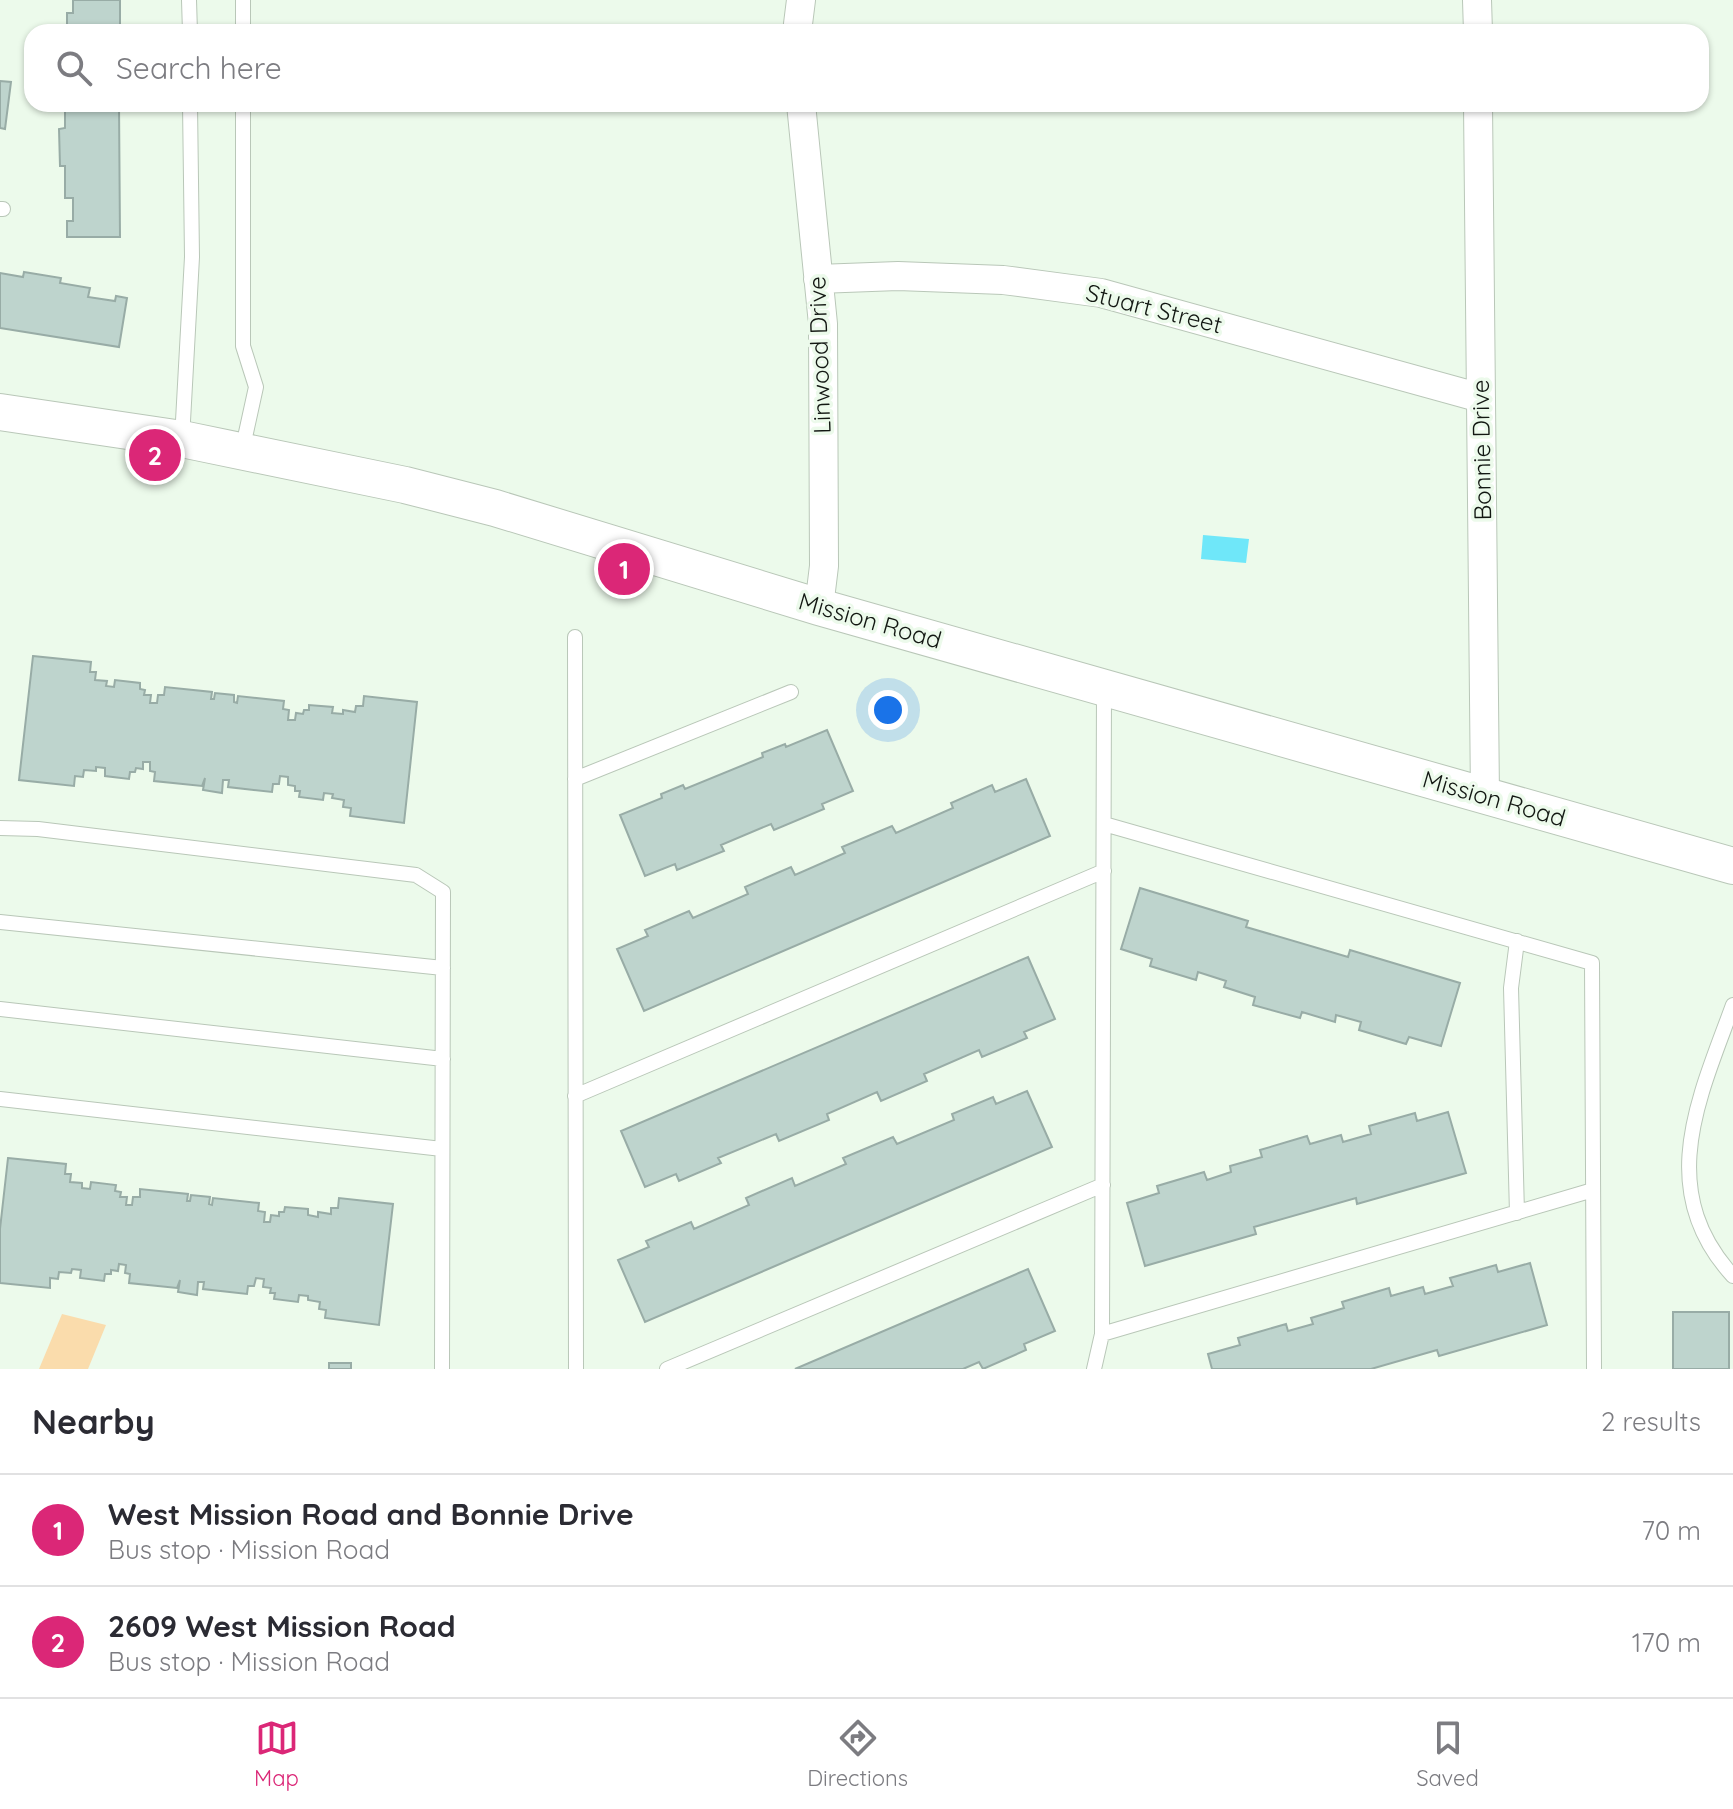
<!DOCTYPE html>
<html lang="en">
<head>
<meta charset="utf-8">
<style>
  body { margin:0; font-family:Quicksand,sans-serif; background:#f2f2f3; color:#2b2b33 }
  .you { position:absolute; left:888px; top:710px; width:28px; height:28px; margin:-20px; border:6px solid #fff; border-radius:50%; background:#1a73e8; box-shadow:0 0 0 12px #1a73e833 }
  .badge { display:grid; place-items:center; width:52px; height:52px; border-radius:50%; background:#db2777; color:#fff; font-size:26px; font-weight:700 }
  .pin { position:absolute; translate:-50% -50%; border:4px solid #fff; box-shadow:0 2px 8px #0006 }
  .list { margin:0; padding:0; list-style:none }
  h2 { display:flex; justify-content:space-between; align-items:center; height:104px; margin:0; padding:0 32px; font-size:34px }
  h2 small { font-size:26px; font-weight:400; color:#7c7c81 }
  .list li { display:grid; grid-template-columns:52px 1fr auto; gap:24px; align-items:center; box-sizing:border-box; height:112px; padding:0 32px; border-top:2px solid #e1e1e2 }
  .list b { display:block; font-size:30px; white-space:nowrap }
  .list p { margin:0; font-size:26px; white-space:nowrap; color:#7c7c81 }
  .list em { font-size:26px; font-style:normal; color:#7c7c81 }
  .icon { flex:none; width:44px; height:44px; fill:none; stroke:currentColor; stroke-width:2; stroke-linecap:round; stroke-linejoin:round }
  .map { position:relative; flex:none; width:1733px; height:1369px; overflow:hidden }
  .search { position:absolute; background:#fff; box-shadow:0 2px 6px #0004; left:24px; right:24px; top:24px; height:88px; display:flex; align-items:center; gap:20px; box-sizing:border-box; padding:0 28px; border-radius:24px; color:#7c7c81; font-size:30px }
  .sheet { height:328px; background:#fff }
  nav { display:flex; justify-content:space-around; align-items:center; box-sizing:border-box; height:112px; border-top:2px solid #e1e1e2; background:#fff; font-size:22px; color:#7c7c81 }
  nav a { display:grid; justify-items:center; gap:4px }
  nav .on { color:#db2777 }
  .map>svg:first-child { display:block }
  .green { fill:#fadcac }
  .water { fill:#6fe7f9 }
  .building { fill:#bed4cd; stroke:#98aca6; stroke-width:2 }
  .lines { fill:none; stroke-linecap:round; stroke-linejoin:round }
  .service-casing { stroke:#b9c7b8; stroke-width:16 }
  .minor-casing { stroke:#b9c7b8; stroke-width:30 }
  .tertiary-casing { stroke:#b9c7b8; stroke-width:38 }
  .service { stroke:#fff; stroke-width:14 }
  .minor { stroke:#fff; stroke-width:28 }
  .tertiary { stroke:#fff; stroke-width:36 }
  .labels { text-anchor:middle; stroke-width:7; stroke-linejoin:round; paint-order:stroke }
  .street-label { font-size:24px; fill:#121712; stroke:#ecfaeb }
</style>
</head>
<body>
<div class="map">
<svg width="1733" height="1369" viewBox="0 0 1733 1369">
  <rect width="100%" height="100%" fill="#ecfaeb"/>
  <!-- green -->
  <path class="green" d="M62,1314L106,1325L88,1369H39Z"/>
  <!-- water -->
  <path class="water" d="M1203,535L1249,539L1246,563L1201,559Z"/>
  <!-- building -->
  <path class="building" d="M73,0H120V29H67V13H73Z
    M0,81L11,82L5,129L0,128Z
    M65,104H119L120,237H67V221H73V198H65V166H60L59,129L65,128Z
    M24,272L61,278L60,283L90,288L88,297L115,301L116,296L127,298L119,347L0,328V273L23,277Z
    M33,656L91,662L90,672H96L95,680L107,681L106,686L114,687L115,680L140,683V689L145,690L144,695H151L150,703H157L158,695H164L165,687L212,692L211,699H214L215,693L234,695V702L237,703L238,696L284,701L283,709L289,710L288,720H295L296,713L303,714L304,710H309V705L333,707L332,713L343,714V710L355,712L356,706H363L364,696L417,702L404,823L350,816L351,808L343,807L344,800L332,798L333,794L324,793L323,800L299,797L300,791H295V786L288,785V777L280,776L279,784H273L272,792L228,787L229,780H223L222,793L203,790L205,778L202,786L154,781L155,772L150,771V762H143V769L136,768L135,772H130L129,779L105,776V768L96,767V771L84,770L83,777L75,776L74,786L19,780Z
    M827,730L853,791L822,804L824,809L774,830L771,824L721,845L724,851L677,870L675,864L645,876L620,815L662,798L661,794L683,785L685,789L763,757L762,753L785,744L786,747Z
    M1026,779L1050,836L644,1011L617,949L648,936L645,930L689,911L693,918L748,894L745,887L791,867L795,875L845,853L842,847L892,826L896,833L953,808L951,803L992,785L995,792Z
    M1140,888L1248,921L1246,927L1348,957L1350,950L1460,983L1441,1046L1409,1037L1406,1044L1359,1030L1361,1022L1336,1015L1335,1022L1302,1012L1300,1018L1253,1005L1255,997L1224,987L1226,981L1198,972L1196,980L1150,966L1152,959L1121,949Z
    M1028,957L1055,1019L1024,1032L1027,1038L982,1057L979,1050L924,1074L927,1081L881,1101L877,1092L827,1114L829,1120L779,1141L776,1134L718,1158L721,1163L679,1181L676,1174L645,1187L621,1131Z
    M1027,1091L1052,1147L645,1322L618,1260L649,1247L646,1241L691,1222L694,1229L749,1205L746,1198L792,1178L795,1186L846,1164L843,1158L893,1137L897,1144L954,1120L952,1114L993,1097L996,1104Z
    M1448,1112L1466,1173L1357,1204L1356,1198L1254,1227L1256,1234L1145,1266L1127,1203L1159,1193L1157,1186L1204,1172L1207,1180L1231,1172L1230,1166L1262,1157L1260,1150L1307,1136L1310,1144L1341,1135L1343,1142L1371,1134L1369,1126L1415,1113L1417,1121Z
    M8,1158L66,1164L65,1174H71L70,1182L82,1183V1188L90,1189L91,1182L116,1185L115,1191L121,1192L120,1197H127L126,1205H132L133,1197H140V1189L188,1194L187,1201H190L191,1195L210,1197L209,1204L212,1205L213,1198L259,1203L258,1211L265,1212L264,1222H270L271,1215L279,1216V1212H284L285,1207L308,1209V1215L318,1217V1212L331,1214V1208H338L339,1198L393,1204L379,1325L325,1318L326,1310L319,1309L320,1302L308,1300V1296L299,1295L298,1302L274,1299L275,1293H270L271,1288L263,1287L264,1279L256,1278L254,1286H248L247,1294L203,1289L204,1282H198L197,1295L178,1292L180,1280L177,1288L129,1283L130,1274L125,1273L126,1265L119,1264L118,1271L111,1270V1274H105L104,1281L80,1278L81,1270L72,1269L71,1273L59,1272L58,1279L50,1278V1288L0,1283V1229Z
    M1530,1263L1547,1325L1439,1356L1437,1350L1371,1369H1212L1208,1354L1240,1345L1238,1338L1286,1324L1288,1331L1313,1324L1311,1318L1344,1308L1342,1302L1389,1288L1391,1296L1423,1287L1425,1294L1453,1286L1450,1278L1496,1265L1498,1272Z
    M1028,1269L1055,1331L1024,1344L1026,1350L983,1369L979,1362L963,1369H795Z
    M1673,1312H1729V1369H1673Z
    M329,1363H351V1369H329Z"/>
  <g class="lines">
    <defs>
      <path id="service" d="M189,0L190,32
        M243,0V32
        M0,209H3
        M182,439L192,257L190,104
        M242,451L256,387L243,346V104
        M575,637L576,1369
        M575,779L791,692
        M1104,824L1592,963L1594,1369
        M0,828L38,829L416,875L443,892L442,1369
        M0,922L443,968
        M1517,941L1511,988L1517,1213
        M1733,1005C1699,1098 1654,1190 1733,1276
        M0,1009L443,1059
        M575,1096L1104,871
        M0,1099L442,1149
        M1102,1334L1593,1190
        M667,1369L1103,1185
        M1094,1369L1102,1334L1104,690"/>
      <path id="minor" d="M1477,0L1478,32
        M797,32L801,0
        M801,104L823,324L824,566L819,607
        M1478,104L1485,797
        M818,279L898,276L1003,280L1101,293L1481,398"/>
      <path id="tertiary" d="M0,412L182,439L405,485L495,508L819,607L1733,866"/>
    </defs>
    <!-- service casing -->
    <use href="#service" class="service-casing"/>
    <!-- minor casing -->
    <use href="#minor" class="minor-casing"/>
    <!-- tertiary casing -->
    <use href="#tertiary" class="tertiary-casing"/>
    <!-- service -->
    <use href="#service" class="service"/>
    <!-- minor -->
    <use href="#minor" class="minor"/>
    <!-- tertiary -->
    <use href="#tertiary" class="tertiary"/>
  </g>
  <g class="labels">
    <!-- street labels -->
    <g class="street-label">
      <text transform="translate(1154 309) rotate(14)" y="8">Stuart Street</text>
      <text transform="translate(820 355) rotate(-92)" y="8">Linwood Drive</text>
      <text transform="translate(1482 450) rotate(-91)" y="8">Bonnie Drive</text>
      <text transform="translate(870 621) rotate(16)" y="8">Mission Road</text>
      <text transform="translate(1494 799) rotate(16)" y="8">Mission Road</text>
    </g>
  </g>
</svg>
<div class="you"></div>
<div class="pin badge" style="left:624px;top:569px">1</div>
<div class="pin badge" style="left:155px;top:455px">2</div>
<div class="search"><svg class="icon" aria-label="search" viewBox="0 0 24 24"><circle cx="10" cy="10" r="6"/><path d="M15 15l6 6"/></svg>Search here</div>
</div>
<section class="sheet">
<h2>Nearby<small>2 results</small></h2>
<ul class="list">
<li><span class="badge">1</span><div><b>West Mission Road and Bonnie Drive</b><p>Bus stop · Mission Road</p></div><em>70 m</em></li>
<li><span class="badge">2</span><div><b>2609 West Mission Road</b><p>Bus stop · Mission Road</p></div><em>170 m</em></li>
</ul>
</section>
<nav>
<a class="on"><svg class="icon" aria-label="map" viewBox="0 0 24 24"><path d="M3 6l6-2 6 2 6-2v14l-6 2-6-2-6 2zM9 4v14M15 6v14"/></svg>Map</a>
<a><svg class="icon" aria-label="directions" viewBox="0 0 24 24"><path d="M12 3l9 9-9 9-9-9zM9 14v-3h6M13 9l2 2-2 2"/></svg>Directions</a>
<a><svg class="icon" aria-label="saved" viewBox="0 0 24 24"><path d="M7 4h10v16l-5-4-5 4z"/></svg>Saved</a>
</nav>
</body>
</html>
